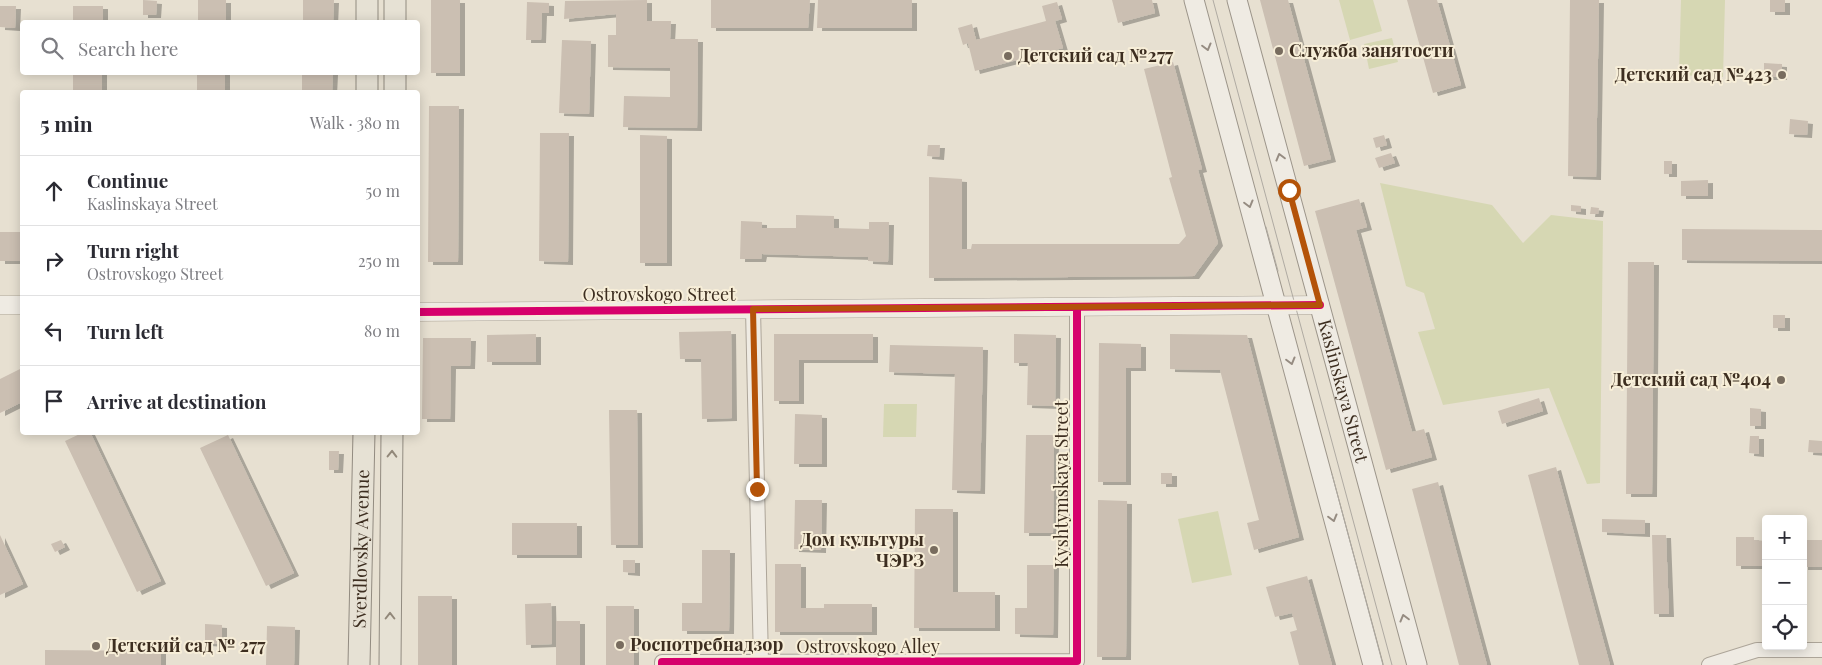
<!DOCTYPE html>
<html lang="en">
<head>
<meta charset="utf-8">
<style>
  body { margin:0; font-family:"Playfair Display",serif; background:#f2f2f3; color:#2b2b33 }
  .controls { position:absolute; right:15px; bottom:15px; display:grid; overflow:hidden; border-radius:5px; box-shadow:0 2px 12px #0003 }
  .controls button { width:45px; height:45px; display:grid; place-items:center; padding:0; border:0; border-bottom:1px solid #e1e1e2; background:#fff; color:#2b2b33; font:25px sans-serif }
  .stop { position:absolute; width:15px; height:15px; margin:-11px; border:4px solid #b45309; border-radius:50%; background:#fff }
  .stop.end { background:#b45309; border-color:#fff; box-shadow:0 1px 5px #0008 }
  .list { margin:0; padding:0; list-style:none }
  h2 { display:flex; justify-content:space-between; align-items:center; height:65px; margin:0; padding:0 20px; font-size:21px }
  h2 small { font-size:16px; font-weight:400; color:#7c7c81 }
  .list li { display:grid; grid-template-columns:32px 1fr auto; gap:15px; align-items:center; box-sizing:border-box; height:70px; padding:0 20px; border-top:1px solid #e1e1e2 }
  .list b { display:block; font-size:19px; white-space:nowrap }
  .list p { margin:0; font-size:16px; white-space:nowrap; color:#7c7c81 }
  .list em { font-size:16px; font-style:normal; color:#7c7c81 }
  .icon { flex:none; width:28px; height:28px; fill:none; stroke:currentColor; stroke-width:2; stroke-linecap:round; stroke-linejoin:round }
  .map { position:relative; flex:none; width:1822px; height:665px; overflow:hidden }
  .search { position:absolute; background:#fff; box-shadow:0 2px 12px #0003; left:20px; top:20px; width:400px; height:55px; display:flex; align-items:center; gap:12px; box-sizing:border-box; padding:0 18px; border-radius:5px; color:#7c7c81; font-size:19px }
  .panel { position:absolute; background:#fff; box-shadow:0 2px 12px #0003; left:20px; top:90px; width:400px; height:345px; border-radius:5px }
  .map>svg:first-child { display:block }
  .green { fill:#d6d7b3 }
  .building { fill:#cbbfb2; filter:url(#shadow) }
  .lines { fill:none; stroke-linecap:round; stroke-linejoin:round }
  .minor-casing { stroke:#ada599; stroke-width:16 }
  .tertiary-casing { stroke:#ada599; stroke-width:19 }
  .secondary-casing { stroke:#9c958a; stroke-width:21 }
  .primary-casing { stroke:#928b80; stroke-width:23 }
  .minor { stroke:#efebe3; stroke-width:14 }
  .tertiary { stroke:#efebe3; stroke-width:18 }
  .secondary { stroke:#efebe3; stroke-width:19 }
  .primary { stroke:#e6e1d4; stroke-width:21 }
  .tram { stroke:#afaaa2; stroke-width:1 }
  .cycleway-casing { stroke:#f7eed8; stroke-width:11 }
  .cycleway { stroke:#d6006c; stroke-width:8 }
  .oneway { stroke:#968c82 }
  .oneway2 { stroke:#92887a }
  .route { stroke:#b45309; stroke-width:6 }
  .poi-dot { fill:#786c5e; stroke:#f7eed8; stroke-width:2 }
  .labels { text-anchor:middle; stroke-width:4; stroke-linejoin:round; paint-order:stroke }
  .poi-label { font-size:18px; font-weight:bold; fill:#3d2e20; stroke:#f7eed8; text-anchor:start }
  .street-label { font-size:18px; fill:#3d2e20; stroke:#f7eed8 }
</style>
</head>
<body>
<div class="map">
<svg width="1822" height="665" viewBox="0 0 1822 665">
  <defs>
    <filter id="shadow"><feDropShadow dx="5" dy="3" stdDeviation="0" flood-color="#0004"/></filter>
  </defs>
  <rect width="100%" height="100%" fill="#e7e0d1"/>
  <!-- green -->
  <path class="green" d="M1339,0H1373L1382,31L1350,40Z
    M1681,0H1725L1723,77L1679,75Z
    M1392,38L1398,62L1369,69L1364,44Z
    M1380,183L1492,205L1523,243L1551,215L1603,221L1600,483L1587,484L1549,388L1443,405L1418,332L1435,329L1424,293L1406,286Z
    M884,404H917L916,437H883Z
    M1218,511L1232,575L1192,583L1178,519Z"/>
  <!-- building -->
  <path class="building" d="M143,0L157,1L156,15H143Z
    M198,0H226V22H198Z
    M303,0H334L333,22H303Z
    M431,0H460V73H431Z
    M647,0V21H671L670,39H698L697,128L623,127L624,96L670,97V68L608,67V35H616V14L564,19L565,1Z
    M711,0H810L808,28H711Z
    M818,0H912V28H817Z
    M1112,0H1152L1155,13L1118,23Z
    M1260,0H1288L1331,159L1304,166Z
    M1407,0H1437L1461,85L1433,93Z
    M1570,0H1599L1596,177L1568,176Z
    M1770,0H1785V12H1770Z
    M527,2L549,3V13H542L541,40H526Z
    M1057,2L1062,19L1055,21L1063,48L975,71L968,43L963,45L958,28L972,24L976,40L1046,21L1042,6Z
    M0,6H16L15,28L0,27Z
    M73,6H103V22H73Z
    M562,40L591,41L589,114L559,113Z
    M1173,62L1202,169L1198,170L1218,243L1194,276L929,278V177L962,179V249H971L972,244H1179L1186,236L1169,178L1172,177L1144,69Z
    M1764,63L1782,64V77H1764Z
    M73,72H102V92H73Z
    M197,72H225V92H197Z
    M302,72H333L332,92H302Z
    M429,106H459L458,262H428Z
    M1790,119L1808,121L1807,135L1789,134Z
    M540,133H569L568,262L539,261Z
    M640,135L667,136V263H640Z
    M1384,135L1387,145L1376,148L1373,138Z
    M928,145H940L939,157L927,156Z
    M1391,153L1395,163L1379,168L1375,158Z
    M1664,161H1672V174H1664Z
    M1708,180V196H1681V181Z
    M1359,199L1367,227L1356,230L1412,432L1424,429L1432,457L1386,470L1315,211Z
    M1571,205L1581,206V212L1571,211Z
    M1591,207L1599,208L1598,214H1590Z
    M796,215L834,216V228L869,229V222H889L888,262L868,261V257L762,254L761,259H740L741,221L762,222V228H796Z
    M1682,229L1822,230V261L1682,260Z
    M0,232H22V261H0Z
    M1628,262H1654L1652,494H1626Z
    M1773,315H1785V328H1773Z
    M731,331L732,418L702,419L701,359H680L679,332Z
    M536,334V362H487V335Z
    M774,334H873V360H799V401H774Z
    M1014,334L1056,335L1055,406L1027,405L1028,363H1014Z
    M1170,334L1247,335L1299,537L1254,550L1247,523L1259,520L1220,370L1170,369Z
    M423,338H471L470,366H451L450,419H422Z
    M1099,343L1141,344V368H1126V482H1098Z
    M890,345L983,347L980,491L952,490L955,374L889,372Z
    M22,368V402L0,413V379Z
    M1539,398L1543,411L1502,424L1498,411Z
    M1750,408L1761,409V426H1750Z
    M609,410H637L638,545H611Z
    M795,414L822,415V464H794Z
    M84,432H90L161,581L137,592L65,441Z
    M228,435L294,573L266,586L200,448Z
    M1026,435H1054L1053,533H1024Z
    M1750,436H1759V454L1749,453Z
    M1809,440L1822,441V453L1808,452Z
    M329,451H339L338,470H329Z
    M1556,467L1610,665H1579L1552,564L1528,475Z
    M1161,473H1172V484H1161Z
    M1438,482L1452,535L1487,665H1459L1412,489Z
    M795,500H822L821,550L794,549Z
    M1098,500L1127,501L1126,657H1097Z
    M915,509H953V592H995V628H914Z
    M1602,519L1645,520V534L1602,532Z
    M512,523H577V555H512Z
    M0,535L23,584L0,595Z
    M1652,535H1666L1669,614H1654Z
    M1736,537H1754V540L1766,541V566H1736Z
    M61,540L65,547L55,552L51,544Z
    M1803,540H1822V567H1803Z
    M702,550H730L729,631H682V603H702Z
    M623,560H635V573L623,572Z
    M775,564H801V608H824V604H872V632H775Z
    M1027,565H1054L1053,635L1015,634V608H1027Z
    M1307,576L1332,665H1299L1290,632L1297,630L1292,613L1275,617L1266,587Z
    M418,596H452V665H418Z
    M551,603L552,644L526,645L525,604Z
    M606,606H634V665H606Z
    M556,621H580V665H556Z
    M205,624L222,625V644L205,643Z
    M267,626L295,627L294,665H266Z
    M45,650L161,651V665H45Z"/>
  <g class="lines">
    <defs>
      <path id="minor" d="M753,309L761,662
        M662,665V662L1077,661V307
        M1709,665L1757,650H1822"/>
      <path id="tertiary" d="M0,305H22
        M418,312L1320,305"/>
      <g id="secondary">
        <path d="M1194,0L1373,665"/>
        <path id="s1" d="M1237,0L1417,665"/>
      </g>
      <g id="primary">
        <path d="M367,22V0"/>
        <path d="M395,22V0"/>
        <path d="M367,92V72"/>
        <path d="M395,92V72"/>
        <path id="s2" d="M359,665L364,432"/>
        <path d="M390,665L392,432"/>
      </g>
    </defs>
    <!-- minor casing -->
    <use href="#minor" class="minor-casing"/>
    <!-- tertiary casing -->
    <use href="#tertiary" class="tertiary-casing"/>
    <!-- secondary casing -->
    <use href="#secondary" class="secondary-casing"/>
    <!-- primary casing -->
    <use href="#primary" class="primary-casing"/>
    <!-- minor -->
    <use href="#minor" class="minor"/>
    <!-- tertiary -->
    <use href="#tertiary" class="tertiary"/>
    <!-- secondary -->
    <use href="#secondary" class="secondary"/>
    <!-- primary -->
    <use href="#primary" class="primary"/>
    <!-- tram -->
    <path class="tram" d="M1213,0L1392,665
      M1266,227L1278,271
      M1332,474L1383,665"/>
    <defs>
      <path id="cycleway" d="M418,312L1320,305
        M662,665V662L1077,661V307"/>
    </defs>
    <!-- cycleway casing -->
    <use href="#cycleway" class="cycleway-casing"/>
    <!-- cycleway -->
    <use href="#cycleway" class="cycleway"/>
  </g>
  <!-- one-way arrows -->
  <defs><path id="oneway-chevron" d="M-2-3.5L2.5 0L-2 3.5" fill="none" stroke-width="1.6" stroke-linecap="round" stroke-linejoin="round" transform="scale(1.25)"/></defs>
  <g class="oneway">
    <use href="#oneway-chevron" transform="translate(1207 47) rotate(75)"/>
    <use href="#oneway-chevron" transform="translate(1280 157) rotate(-105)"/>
    <use href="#oneway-chevron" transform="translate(1249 204) rotate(75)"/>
    <use href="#oneway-chevron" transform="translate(1291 361) rotate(75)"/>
    <use href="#oneway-chevron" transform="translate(1333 518) rotate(75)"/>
    <use href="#oneway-chevron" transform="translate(1404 618) rotate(-105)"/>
  </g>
  <g class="oneway2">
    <use href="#oneway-chevron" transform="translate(392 454) rotate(-89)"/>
    <use href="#oneway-chevron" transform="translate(390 616) rotate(-90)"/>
  </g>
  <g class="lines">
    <!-- route -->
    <path class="route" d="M757,489L753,309L1320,305L1289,190"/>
  </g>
  <!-- markers -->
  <g class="poi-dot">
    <circle cx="1279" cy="51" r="5"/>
    <circle cx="1008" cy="56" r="5"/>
    <circle cx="1782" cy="75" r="5"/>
    <circle cx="1781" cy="380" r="5"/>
    <circle cx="934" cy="550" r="5"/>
    <circle cx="620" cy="645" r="5"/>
    <circle cx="96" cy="646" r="5"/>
  </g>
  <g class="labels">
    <!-- poi labels -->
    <g class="poi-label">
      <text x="1289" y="57">Служба занятости</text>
      <text x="1018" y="62">Детский сад №277</text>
      <text x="1772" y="81" text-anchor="end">Детский сад №423</text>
      <text x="1771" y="386" text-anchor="end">Детский сад №404</text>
      <text x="924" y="546" text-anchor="end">Дом культуры<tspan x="924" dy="21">ЧЭРЗ</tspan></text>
      <text x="630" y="651">Роспотребнадзор</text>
      <text x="106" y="652">Детский сад № 277</text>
    </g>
    <!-- street labels -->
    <g class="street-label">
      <text x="659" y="301">Ostrovskogo Street</text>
      <text dy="6" stroke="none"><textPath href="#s1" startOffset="405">Kaslinskaya Street</textPath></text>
      <text transform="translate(1062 484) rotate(-90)" y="6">Kyshtymskaya Street</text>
      <text dy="6" stroke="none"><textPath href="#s2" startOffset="116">Sverdlovsky Avenue</textPath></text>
      <text x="868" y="653">Ostrovskogo Alley</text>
    </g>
  </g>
</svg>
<div class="controls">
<button>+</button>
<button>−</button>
<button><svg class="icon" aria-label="locate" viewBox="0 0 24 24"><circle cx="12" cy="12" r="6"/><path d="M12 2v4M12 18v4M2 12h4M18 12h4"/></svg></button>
</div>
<div class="stop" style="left:1289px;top:190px"></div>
<div class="stop end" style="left:757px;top:489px"></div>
<div class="search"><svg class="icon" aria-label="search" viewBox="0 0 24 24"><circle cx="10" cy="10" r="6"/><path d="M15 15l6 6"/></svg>Search here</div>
<section class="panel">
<h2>5 min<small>Walk · 380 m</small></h2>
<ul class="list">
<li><svg class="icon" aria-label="ahead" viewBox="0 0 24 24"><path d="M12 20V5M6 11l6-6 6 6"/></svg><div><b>Continue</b><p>Kaslinskaya Street</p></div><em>50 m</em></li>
<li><svg class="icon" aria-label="right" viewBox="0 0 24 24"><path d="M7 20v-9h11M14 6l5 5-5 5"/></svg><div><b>Turn right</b><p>Ostrovskogo Street</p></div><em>250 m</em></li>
<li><svg class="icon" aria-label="left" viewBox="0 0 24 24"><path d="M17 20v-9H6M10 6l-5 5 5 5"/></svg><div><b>Turn left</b></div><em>80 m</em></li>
<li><svg class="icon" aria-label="arrive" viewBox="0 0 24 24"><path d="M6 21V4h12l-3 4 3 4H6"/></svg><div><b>Arrive at destination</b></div></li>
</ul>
</section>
</div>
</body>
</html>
